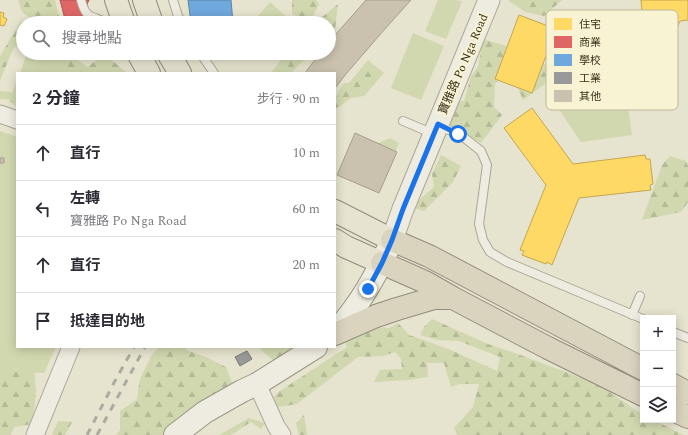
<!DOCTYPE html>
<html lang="zh-TW">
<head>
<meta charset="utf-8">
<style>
  body { margin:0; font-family:Spectral,"Noto Sans TC",serif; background:#f2f2f3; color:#2b2b33 }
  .controls { position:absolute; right:12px; bottom:12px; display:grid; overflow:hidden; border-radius:0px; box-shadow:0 2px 10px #0003 }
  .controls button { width:36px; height:36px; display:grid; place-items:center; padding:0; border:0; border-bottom:1px solid #e1e1e2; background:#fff; color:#2b2b33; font:20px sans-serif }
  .stop { position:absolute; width:12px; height:12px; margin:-9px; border:3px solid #1a73e8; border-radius:50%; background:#fff }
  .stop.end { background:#1a73e8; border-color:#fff; box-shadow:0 1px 4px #0008 }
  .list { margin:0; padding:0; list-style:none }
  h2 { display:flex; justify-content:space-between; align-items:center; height:52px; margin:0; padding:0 16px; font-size:17px }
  h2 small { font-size:13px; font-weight:400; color:#7c7c81 }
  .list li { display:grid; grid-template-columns:26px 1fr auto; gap:12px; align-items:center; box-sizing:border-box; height:56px; padding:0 16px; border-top:1px solid #e1e1e2 }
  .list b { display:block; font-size:15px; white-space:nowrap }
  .list p { margin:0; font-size:13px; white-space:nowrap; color:#7c7c81 }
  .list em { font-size:13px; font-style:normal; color:#7c7c81 }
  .icon { flex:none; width:22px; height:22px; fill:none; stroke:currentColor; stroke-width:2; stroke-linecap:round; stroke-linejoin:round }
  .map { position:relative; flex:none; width:688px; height:435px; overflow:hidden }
  .search { position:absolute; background:#fff; box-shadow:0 2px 10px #0003; left:16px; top:16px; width:320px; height:44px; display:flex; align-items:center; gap:10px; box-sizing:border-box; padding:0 14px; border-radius:22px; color:#7c7c81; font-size:15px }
  .panel { position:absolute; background:#fff; box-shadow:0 2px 10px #0003; left:16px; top:72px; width:320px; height:276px; border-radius:0px }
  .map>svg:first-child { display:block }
  .forest { fill:url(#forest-firs) }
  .park { fill:#d1d8af }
  .homes { fill:#ffd966; stroke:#c4a650 }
  .shops { fill:#e06666; stroke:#ae5650 }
  .schools { fill:#6fa8dc; stroke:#5f84a3 }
  .industry { fill:#999; stroke:#7d7a74 }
  .building { fill:#cac1ae; stroke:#a69e8d }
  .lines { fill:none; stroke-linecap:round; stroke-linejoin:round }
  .service-casing { stroke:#aba796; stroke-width:10 }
  .minor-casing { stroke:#aba796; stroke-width:19 }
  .tertiary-casing { stroke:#aba796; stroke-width:23 }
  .secondary-casing { stroke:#9b9786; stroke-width:24 }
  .primary-casing { stroke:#918c7d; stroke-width:24 }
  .motorway-casing { stroke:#918c7d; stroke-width:24 }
  .service { stroke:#eeece0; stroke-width:8 }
  .minor { stroke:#eeece0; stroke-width:17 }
  .tertiary { stroke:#eeece0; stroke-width:21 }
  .secondary { stroke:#eeece0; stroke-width:22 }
  .primary { stroke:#e6e3d1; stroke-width:22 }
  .motorway { stroke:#dad4be; stroke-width:22 }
  .rail { stroke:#adaba0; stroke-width:3; stroke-dasharray:7 7; stroke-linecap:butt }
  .route { stroke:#1a73e8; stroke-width:5 }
  .labels { text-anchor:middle; stroke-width:4; stroke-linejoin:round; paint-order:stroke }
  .street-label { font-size:12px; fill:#3b301d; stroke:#f7f3d3 }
  .key { fill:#f7f3d3; stroke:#bfb89c; stroke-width:1 }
  .key-label { font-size:11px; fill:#3b301d }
</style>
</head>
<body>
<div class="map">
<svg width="688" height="435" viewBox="0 0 688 435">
  <defs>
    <pattern id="forest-firs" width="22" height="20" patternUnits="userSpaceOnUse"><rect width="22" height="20" fill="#d1d8af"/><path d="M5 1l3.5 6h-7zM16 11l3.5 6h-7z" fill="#b4ba96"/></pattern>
  </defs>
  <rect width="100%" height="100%" fill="#e6e3ce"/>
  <!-- forest -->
  <path class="forest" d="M18,0H55L60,21L63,23H37L22,12Z
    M292,0H316L319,4L310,23L292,14Z
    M508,0H562L544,16L525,12Z
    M338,4L335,30L329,36V23H315Z
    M21,21L24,23H23V37L12,51L0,81V56Z
    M483,39L532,54L550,68L546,83L523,100L511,72L495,84L494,107L502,115L481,143L438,119L443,104L464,101L471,76L478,67Z
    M50,53H82L77,60L88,67L104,54L126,72L36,73Z
    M286,53H311L291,73H271Z
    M368,60L384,73L364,96L351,98L335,110V98L343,84L350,82Z
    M0,91L10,92L17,100L0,99Z
    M390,138L399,143L395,152L377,144Z
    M441,155L461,166L453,182L424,211L414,208L419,200L434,187L432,174Z
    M670,156L686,161L688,166V202L681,212L642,220L662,165Z
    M432,319L488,344L523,356L598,384L643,415V420H653L684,435H458L454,428L473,407L479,384H459L451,387L444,363H427L428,377L408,380L374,382L380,370L402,369L401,359L395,352L383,356L358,357L297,404L279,407L274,415L269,401L280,391L347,347L345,341L364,326L389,328L398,323L409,335L432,343L453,351L497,371L500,357L459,341L437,340L420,335L424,327Z
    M159,347H188L186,350L206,357L226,367L233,385L167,435H116L120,430V411L137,399L140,379L151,356Z
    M264,347H301L275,362L260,349Z
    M0,357L34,367L36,392L33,424L14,427L11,435H0Z
    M304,415L307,435H299L296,423Z
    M249,418L265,423L261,429L251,422L231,435H219Z
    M58,421L72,422L65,435H52Z"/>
  <!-- park -->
  <path class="park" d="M438,0H458L462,2L446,39L425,31Z
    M270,2L291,21L289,23H252Z
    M413,33L444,46L421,100L391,88Z
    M27,53H54L62,66L71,73H20Z
    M17,80V106L9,102Z
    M583,93L595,110L628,106L632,135L581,142L560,111Z
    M0,131L17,137V347H56L44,373L0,371Z"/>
  <!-- homes -->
  <path class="homes" d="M641,0H688V20L680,21L650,89L619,75L643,20Z
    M0,12L4,13L3,17L7,19L4,26L0,25Z
    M519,15L556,29L532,93L495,79Z
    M532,108L573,164L645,155L646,159H650L653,184L650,185L651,190L579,198L552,265L547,262L546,264L522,255L524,251L520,250L546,185L504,128Z"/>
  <!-- shops -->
  <path class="shops" d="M60,0H89L78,23H66Z"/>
  <!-- schools -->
  <path class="schools" d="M188,0H231L233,23H191Z"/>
  <!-- industry -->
  <path class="industry" d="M247,351L252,359L240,366L235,357Z"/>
  <!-- building -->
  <path class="building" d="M366,0H411L384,30L346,74L335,88V73H305L320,53H329V42Z
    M355,133L397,152L379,193L337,175Z
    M0,158H4V163H0Z"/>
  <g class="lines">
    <defs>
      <path id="service" d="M81,0C86,20 92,15 107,23
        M173,0L178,16L182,23
        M200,53L214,73
        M403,121L434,134
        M438,125L462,136L481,151L487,165L479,224L483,240L490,252L507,262L643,319
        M632,315L640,296
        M673,332L688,338"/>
      <path id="minor" d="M0,114L17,120
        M257,384L276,426L282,435
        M35,435L71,347"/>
      <path id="tertiary" d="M392,240L403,209L434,134L489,0"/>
      <path id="secondary" d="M335,332C361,303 376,276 392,240
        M175,435L205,412L242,391L257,384L316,347"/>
      <path id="primary" d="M116,0L124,23
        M144,0L152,23
        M138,53L149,73
        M168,53L180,73
        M335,211L392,240
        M335,240L346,247L382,263"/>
      <path id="motorway" d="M392,240L429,256L643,369
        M382,263L425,282L453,298L548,348L643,395
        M335,334L376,316L397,309L434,298H453
        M673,385L688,393
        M673,410L688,417"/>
    </defs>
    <!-- service casing -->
    <use href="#service" class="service-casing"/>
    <!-- minor casing -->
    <use href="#minor" class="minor-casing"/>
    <!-- tertiary casing -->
    <use href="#tertiary" class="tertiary-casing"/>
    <!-- secondary casing -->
    <use href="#secondary" class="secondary-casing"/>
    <!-- primary casing -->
    <use href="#primary" class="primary-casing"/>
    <!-- motorway casing -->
    <use href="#motorway" class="motorway-casing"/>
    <!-- service -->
    <use href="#service" class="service"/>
    <!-- minor -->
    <use href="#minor" class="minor"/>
    <!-- tertiary -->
    <use href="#tertiary" class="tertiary"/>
    <!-- secondary -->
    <use href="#secondary" class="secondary"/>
    <!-- primary -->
    <use href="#primary" class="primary"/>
    <!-- motorway -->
    <use href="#motorway" class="motorway"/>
    <!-- rail -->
    <path class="rail" d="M87,435L116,379L134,347
      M97,435L145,347"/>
  </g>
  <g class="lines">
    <!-- route -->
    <path class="route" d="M368,289L382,263L392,240L403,209L438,124L458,134"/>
  </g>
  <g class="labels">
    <!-- street labels -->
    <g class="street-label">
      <text transform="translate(463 64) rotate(-67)" y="4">寶雅路 Po Nga Road</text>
    </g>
  </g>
  <!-- legend -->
  <rect x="546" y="10" width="132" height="100" rx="6" class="key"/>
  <rect x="554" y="18" width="18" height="12" fill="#ffd966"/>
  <rect x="554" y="36" width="18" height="12" fill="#e06666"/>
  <rect x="554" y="54" width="18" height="12" fill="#6fa8dc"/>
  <rect x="554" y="72" width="18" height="12" fill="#999"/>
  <rect x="554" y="90" width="18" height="12" fill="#cac1ae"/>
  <g class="key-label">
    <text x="579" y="28">住宅</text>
    <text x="579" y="46">商業</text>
    <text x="579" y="64">學校</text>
    <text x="579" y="82">工業</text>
    <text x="579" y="100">其他</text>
  </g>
</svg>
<div class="controls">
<button>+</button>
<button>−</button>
<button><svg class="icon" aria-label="layers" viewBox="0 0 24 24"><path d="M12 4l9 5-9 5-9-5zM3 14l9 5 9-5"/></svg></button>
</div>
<div class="stop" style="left:458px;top:134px"></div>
<div class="stop end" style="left:368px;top:289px"></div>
<div class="search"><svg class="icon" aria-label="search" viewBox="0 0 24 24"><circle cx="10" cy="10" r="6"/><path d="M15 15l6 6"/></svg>搜尋地點</div>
<section class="panel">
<h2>2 分鐘<small>步行 · 90 m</small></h2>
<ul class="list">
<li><svg class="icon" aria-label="ahead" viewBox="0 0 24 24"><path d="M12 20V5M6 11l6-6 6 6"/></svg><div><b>直行</b></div><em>10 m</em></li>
<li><svg class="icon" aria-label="left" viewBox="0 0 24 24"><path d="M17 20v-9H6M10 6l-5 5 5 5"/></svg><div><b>左轉</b><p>寶雅路 Po Nga Road</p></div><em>60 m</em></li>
<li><svg class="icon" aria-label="ahead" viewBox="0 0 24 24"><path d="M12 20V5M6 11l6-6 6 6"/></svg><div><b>直行</b></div><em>20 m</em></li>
<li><svg class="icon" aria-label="arrive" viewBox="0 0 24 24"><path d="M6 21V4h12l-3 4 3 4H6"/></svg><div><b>抵達目的地</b></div></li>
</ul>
</section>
</div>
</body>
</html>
